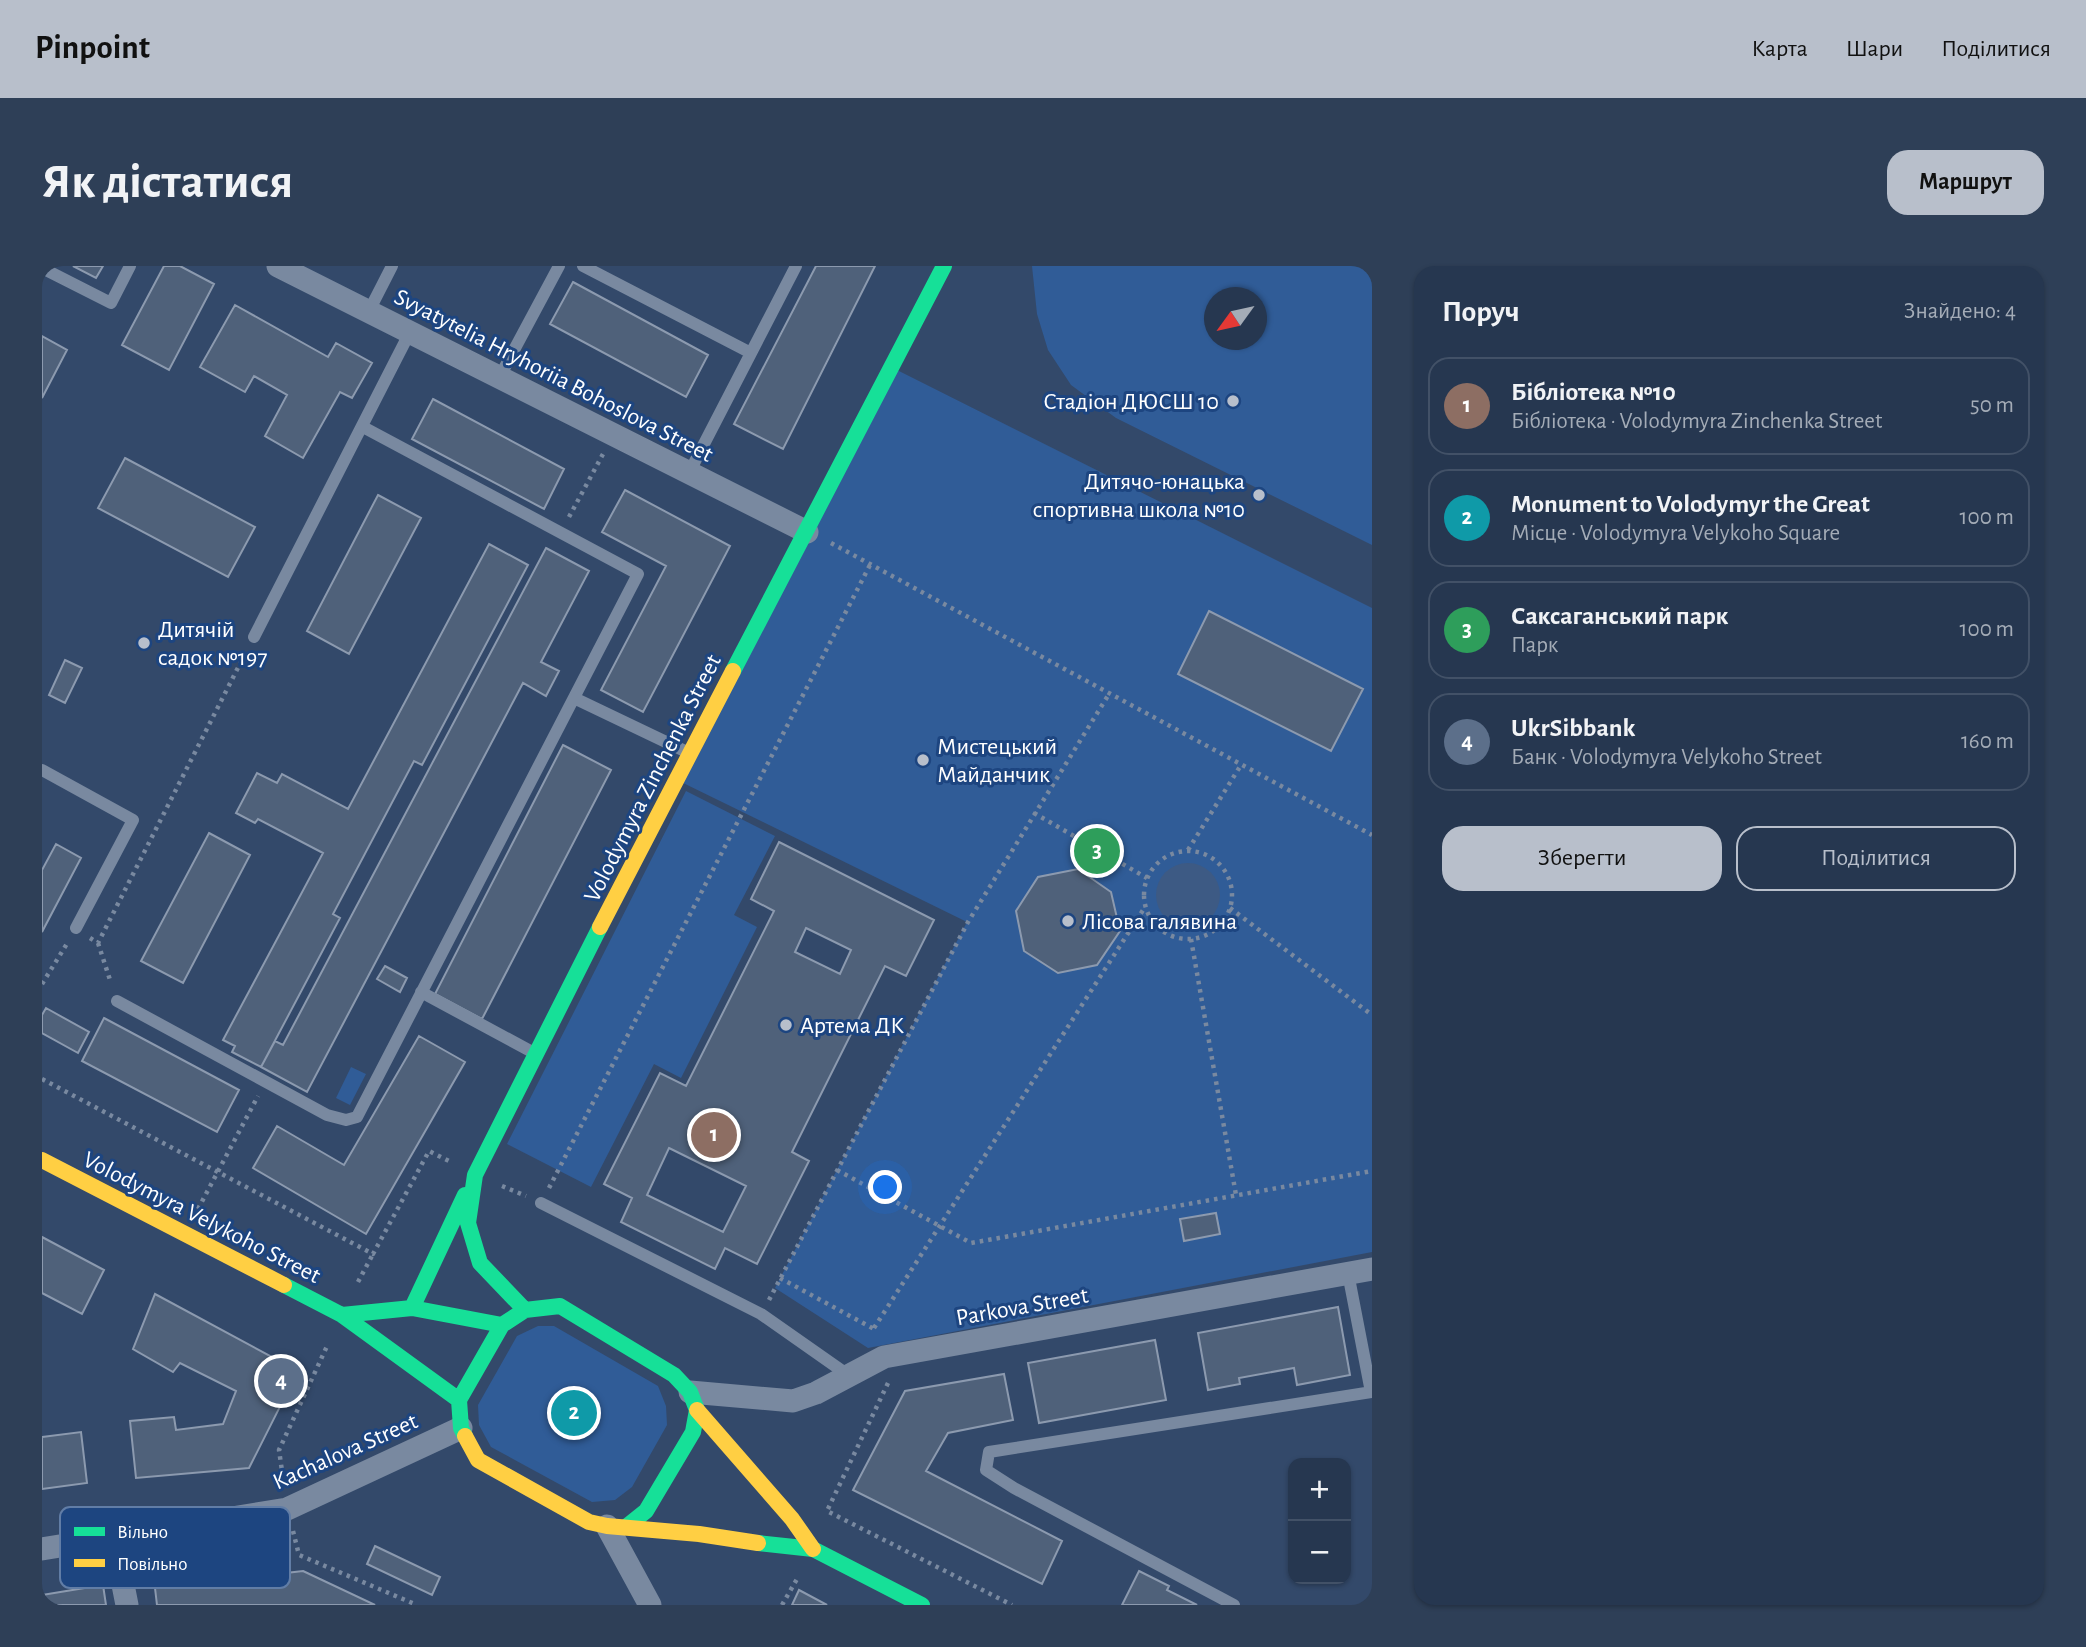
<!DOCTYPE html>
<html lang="uk">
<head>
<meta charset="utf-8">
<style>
  body { margin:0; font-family:"Alegreya Sans",sans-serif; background:#2e3f57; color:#f1f3f6 }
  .controls { position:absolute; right:21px; bottom:21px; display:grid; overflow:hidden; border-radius:14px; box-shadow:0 2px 5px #0004 }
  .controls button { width:63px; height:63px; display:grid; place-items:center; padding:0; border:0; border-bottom:2px solid #425167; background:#263750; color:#f1f3f6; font:35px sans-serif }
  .compass { position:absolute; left:1162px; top:21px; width:63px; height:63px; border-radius:50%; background:#263750; box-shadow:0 2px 5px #0004; rotate:237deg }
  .you { position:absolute; left:844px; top:922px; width:24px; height:24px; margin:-18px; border:5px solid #fff; border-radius:50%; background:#1a73e8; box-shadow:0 0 0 10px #1a73e833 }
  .badge { display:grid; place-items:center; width:46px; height:46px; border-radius:50%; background:#b8bfcb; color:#fff; font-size:23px; font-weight:700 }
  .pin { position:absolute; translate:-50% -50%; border:4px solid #fff; box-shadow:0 2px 7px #0006 }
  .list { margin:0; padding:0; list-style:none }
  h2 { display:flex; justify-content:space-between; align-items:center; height:91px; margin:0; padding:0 28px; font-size:30px }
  h2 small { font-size:23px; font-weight:400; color:#a4acb7 }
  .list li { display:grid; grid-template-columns:46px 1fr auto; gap:21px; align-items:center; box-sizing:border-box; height:98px; margin:0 14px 14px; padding:0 14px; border:2px solid #425167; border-radius:21px }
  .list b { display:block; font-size:26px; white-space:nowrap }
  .list p { margin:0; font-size:23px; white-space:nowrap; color:#a4acb7 }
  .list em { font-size:23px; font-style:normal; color:#a4acb7 }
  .actions { display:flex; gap:14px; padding:21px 28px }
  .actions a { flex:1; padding:16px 0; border:2px solid #b8bfcb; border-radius:21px; text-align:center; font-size:24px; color:#b8bfcb }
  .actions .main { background:#b8bfcb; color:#111 }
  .map { position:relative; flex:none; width:1330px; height:1339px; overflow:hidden; border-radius:21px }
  header { display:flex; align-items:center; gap:42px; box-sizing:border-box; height:98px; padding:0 35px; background:#b8bfcb; color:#111 }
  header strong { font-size:33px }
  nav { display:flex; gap:38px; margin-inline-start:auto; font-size:24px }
  .intro { display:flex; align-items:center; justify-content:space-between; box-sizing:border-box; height:168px; padding:0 42px }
  h1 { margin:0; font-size:49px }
  .button { padding:18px 32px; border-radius:21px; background:#b8bfcb; color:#111; font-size:24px; font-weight:700 }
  main { display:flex; gap:42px; padding:0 42px }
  aside { flex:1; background:#263750; border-radius:21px; box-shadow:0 2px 5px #0004 }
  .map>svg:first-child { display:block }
  .green { fill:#305c97; fill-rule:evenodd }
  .water { fill:#3d5a84 }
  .building { fill:#4f617a; stroke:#8c9aaf; stroke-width:2; fill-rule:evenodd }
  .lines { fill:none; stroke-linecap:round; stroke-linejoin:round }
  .path { stroke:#7989a0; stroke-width:4.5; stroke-dasharray:3.5 5; stroke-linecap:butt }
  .lane { stroke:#7989a0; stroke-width:12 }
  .street { stroke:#7989a0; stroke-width:23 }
  .fast { stroke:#16e098; stroke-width:16 }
  .slow { stroke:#ffcf43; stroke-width:16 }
  .poi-dot { fill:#b8bfcb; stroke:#1d4580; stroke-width:2.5 }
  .labels { text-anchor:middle; stroke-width:6; stroke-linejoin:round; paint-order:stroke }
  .street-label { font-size:24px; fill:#fff; stroke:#1d4580 }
  .poi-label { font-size:24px; fill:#fff; stroke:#1d4580; text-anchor:start }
  .key { fill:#1d4580; stroke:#617da6; stroke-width:2 }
  .key-label { font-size:19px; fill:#fff }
</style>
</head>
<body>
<header>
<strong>Pinpoint</strong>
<nav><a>Карта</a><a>Шари</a><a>Поділитися</a></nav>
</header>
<div class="intro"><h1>Як дістатися</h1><a class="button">Маршрут</a></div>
<main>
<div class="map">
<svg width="1330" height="1339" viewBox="0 0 1330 1339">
  <rect width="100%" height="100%" fill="#33496a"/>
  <!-- green -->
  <path class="green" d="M990,0H1330V279L1074,152L1029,119L1006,84L995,48ZM1172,32H1214V74H1172Z
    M851,102L1330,342V986L826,1082L733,1022L925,656L633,513Z
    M644,525L733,570L692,649L715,661L639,812L612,798L549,921L465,878Z
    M309,801L324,808L308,839L294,832Z
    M496,1060H512L616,1120L624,1140L625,1159L590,1221L573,1234L550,1236L449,1181L437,1159L436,1139L475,1070Z"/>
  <!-- water -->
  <path class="water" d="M1114 629a32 32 0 1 1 64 0a32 32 0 1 1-64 0Z"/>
  <!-- building -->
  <path class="building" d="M31,0H61L54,12Z
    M122,0H138L172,18L127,104L80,79Z
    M774,0H833L741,183L692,158Z
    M531,16L666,89L644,131L508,58Z
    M193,39L286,91L294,77L330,97L310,132L298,126L261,192L223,170L245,129L212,110L203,126L158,101Z
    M0,70L25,84L0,132Z
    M391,133L522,203L502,243L370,173Z
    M83,192L213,261L186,311L56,242Z
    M583,224L688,280L601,446L559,424L624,300L560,266Z
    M336,229L379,252L307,388L265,365Z
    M447,278L486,299L380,499L372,495L291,648L298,652L219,801L190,786L193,780L181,774L281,587L216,553L213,557L194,547L215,507L235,517L240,508L306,543Z
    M504,282L547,305L499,396L517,405L504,430L481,417L265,826L219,801L233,775L241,779Z
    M1167,345L1321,423L1289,485L1136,408Z
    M23,394L40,402L23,437L7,429Z
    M521,479L569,504L440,753L393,728Z
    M167,567L208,589L141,717L99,695Z
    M737,576L892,654L864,710L843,700L750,886L767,895L715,998L683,982L673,1003L579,956L590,932L562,918L618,807L644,820L732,645L709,633ZM764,662L809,684L798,708L753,686ZM627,882L704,920L681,966L605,929Z
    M14,578L39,592L0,666V604Z
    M1036,603L1069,626L1078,665L1055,699L1016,707L982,685L974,645L996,611Z
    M343,700L365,712L358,726L335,713Z
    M4,742L47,766L36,787L0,767V749Z
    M62,752L197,824L175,866L40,795Z
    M377,770L423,796L324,968L211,902L235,860L302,899Z
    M1174,947L1178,968L1142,975L1138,953Z
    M0,971L62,1004L40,1048L0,1027Z
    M113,1028L256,1105L207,1202L94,1212L88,1155L132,1151L134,1164L181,1158L194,1125L138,1097L131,1106L91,1083Z
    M1296,1041L1308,1109L1255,1119L1252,1102L1197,1112L1198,1118L1166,1124L1156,1067Z
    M1113,1074L1124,1134L997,1157L986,1097Z
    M962,1108L971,1154L906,1167L884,1205L1020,1275L1000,1318L811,1224L863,1125Z
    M39,1166L45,1217L0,1223V1171Z
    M333,1280L398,1311L390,1329L325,1298Z
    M261,1305L333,1339H115L113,1322Z
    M1097,1305L1127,1320L1125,1324L1155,1339H1080Z
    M61,1319L64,1339H0V1329Z
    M757,1324L785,1339H750Z"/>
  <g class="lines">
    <!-- path -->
    <path class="path" d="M527,251L561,188
      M789,277L1330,569
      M992,547L1105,612
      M1146,584L1199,499
      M1102 629a44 44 0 1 1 88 0a44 44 0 1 1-88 0Z
      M1188,642L1330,749
      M48,672L56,677L205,384
      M1149,673L1194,929
      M56,677L69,717
      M0,718L26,676
      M0,813L331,988L387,885L411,897
      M795,904L929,977L1330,905
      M460,920L484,930
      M507,922L829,297
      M156,943L216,830
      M738,1012L832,1063
      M316,1016L331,988
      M727,1034L926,656L1067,428
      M832,1062L1103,641
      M846,1117L785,1245L970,1339
      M242,1219L237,1184L286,1078
      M251,1265L257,1289L375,1339
      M740,1339L755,1313"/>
    <!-- lane -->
    <path class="lane" d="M541,0L709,87
      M0,2L69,37L88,0
      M327,45L350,0
      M457,112L517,0
      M647,207L754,0
      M212,371L368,66
      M532,432L647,487
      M0,504L91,554L34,662
      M379,726L494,788
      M75,735L285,849L304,854L315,851L596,308L321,161
      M499,937L719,1048L806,1109
      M1306,1007L1329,1126
      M1192,1339L972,1222L944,1204L947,1186L1330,1126"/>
    <!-- street -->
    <path class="street" d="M236,0L765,266
      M648,1126L751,1135L774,1127L842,1091L1330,1003
      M565,1260L608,1339
      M72,1273L85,1339
      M0,1283L245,1243L419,1162"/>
    <!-- fast -->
    <path class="fast" d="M691,405L902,0
      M242,1019L300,1049L417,1134
      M370,1042L423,929
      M483,1044L438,997L426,957L433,909L558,661
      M300,1049L370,1042L460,1059
      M423,1170L419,1162L417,1134L460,1059L483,1044L518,1040L632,1109L648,1126L655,1144L651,1166L604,1245L584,1261
      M716,1277L771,1283L880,1339"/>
    <!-- slow -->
    <path class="slow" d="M558,661L691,405
      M0,894L242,1019
      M655,1144L750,1253L771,1283
      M423,1170L436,1194L547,1256L565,1260L657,1268L716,1277"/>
  </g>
  <!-- markers -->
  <g class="poi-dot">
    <circle cx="1191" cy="135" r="7"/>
    <circle cx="1217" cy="229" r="7"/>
    <circle cx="102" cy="377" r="7"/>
    <circle cx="881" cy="494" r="7"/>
    <circle cx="1026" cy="655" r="7"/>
    <circle cx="744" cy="759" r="7"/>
  </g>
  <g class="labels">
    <!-- street labels -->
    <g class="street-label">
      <text transform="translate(512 109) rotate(27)" y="8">Svyatytelia Hryhoriia Bohoslova Street</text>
      <text transform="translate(610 512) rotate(-63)" y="8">Volodymyra Zinchenka Street</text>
      <text transform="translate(160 951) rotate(27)" y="8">Volodymyra Velykoho Street</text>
      <text transform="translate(980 1040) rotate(-10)" y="8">Parkova Street</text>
      <text transform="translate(303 1185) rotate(-24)" y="8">Kachalova Street</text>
    </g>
    <!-- poi labels -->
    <g class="poi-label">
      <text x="1177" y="143" text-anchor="end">Стадіон ДЮСШ 10</text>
      <text x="1203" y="223" text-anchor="end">Дитячо-юнацька<tspan x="1203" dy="28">спортивна школа №10</tspan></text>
      <text x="116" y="371">Дитячій<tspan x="116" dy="28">садок №197</tspan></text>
      <text x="895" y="488">Мистецький<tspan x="895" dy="28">Майданчик</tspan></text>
      <text x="1040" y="663">Лісова галявина</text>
      <text x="758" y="767">Артема ДК</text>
    </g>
  </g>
  <!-- legend -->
  <rect x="18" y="1241" width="230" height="81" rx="10" class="key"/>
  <rect x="32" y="1261" width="31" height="9" fill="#16e098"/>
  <rect x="32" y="1293" width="31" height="8" fill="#ffcf43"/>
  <g class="key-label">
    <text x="75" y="1272">Вільно</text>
    <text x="75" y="1304">Повільно</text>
  </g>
</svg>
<div class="controls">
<button>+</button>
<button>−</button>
</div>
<svg class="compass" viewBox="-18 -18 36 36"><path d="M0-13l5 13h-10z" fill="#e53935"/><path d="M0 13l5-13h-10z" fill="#a4acb7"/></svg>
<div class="you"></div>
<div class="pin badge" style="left:672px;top:869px;background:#8d6e63">1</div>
<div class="pin badge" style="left:532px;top:1147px;background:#0f9aa8">2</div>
<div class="pin badge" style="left:1055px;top:585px;background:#2e9e5b">3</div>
<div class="pin badge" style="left:239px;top:1115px;background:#5c6f8a">4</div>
</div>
<aside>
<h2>Поруч<small>Знайдено: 4</small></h2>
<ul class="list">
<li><span class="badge" style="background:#8d6e63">1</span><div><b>Бібліотека №10</b><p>Бібліотека · Volodymyra Zinchenka Street</p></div><em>50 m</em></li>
<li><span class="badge" style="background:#0f9aa8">2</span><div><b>Monument to Volodymyr the Great</b><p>Місце · Volodymyra Velykoho Square</p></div><em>100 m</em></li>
<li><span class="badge" style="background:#2e9e5b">3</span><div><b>Саксаганський парк</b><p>Парк</p></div><em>100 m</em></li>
<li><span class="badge" style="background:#5c6f8a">4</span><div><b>UkrSibbank</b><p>Банк · Volodymyra Velykoho Street</p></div><em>160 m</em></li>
</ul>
<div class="actions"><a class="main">Зберегти</a><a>Поділитися</a></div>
</aside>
</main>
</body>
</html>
